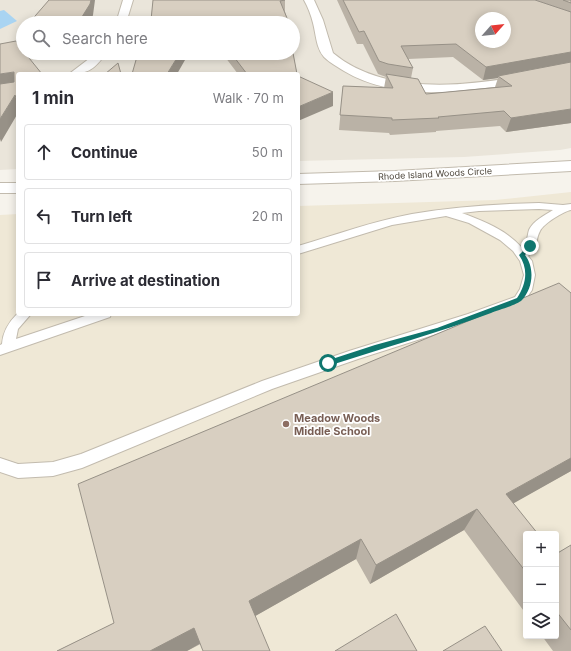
<!DOCTYPE html>
<html lang="en">
<head>
<meta charset="utf-8">
<style>
  body { margin:0; font-family:Inter,sans-serif; background:#f7f7f7; color:#2b2b33 }
  .controls { position:absolute; right:12px; bottom:12px; display:grid; overflow:hidden; border-radius:4px; box-shadow:0 2px 10px #0003 }
  .controls button { width:36px; height:36px; display:grid; place-items:center; padding:0; border:0; border-bottom:1px solid #e1e1e2; background:#fff; color:#2b2b33; font:20px sans-serif }
  .compass { position:absolute; left:475px; top:12px; width:36px; height:36px; border-radius:50%; background:#fff; box-shadow:0 2px 10px #0003; rotate:63deg }
  .stop { position:absolute; width:12px; height:12px; margin:-9px; border:3px solid #0f766e; border-radius:50%; background:#fff }
  .stop.end { background:#0f766e; border-color:#fff; box-shadow:0 1px 4px #0008 }
  .list { margin:0; padding:0; list-style:none }
  h2 { display:flex; justify-content:space-between; align-items:center; height:52px; margin:0; padding:0 16px; font-size:17px }
  h2 small { font-size:13px; font-weight:400; color:#7c7c81 }
  .list li { display:grid; grid-template-columns:26px 1fr auto; gap:12px; align-items:center; box-sizing:border-box; height:56px; margin:0 8px 8px; padding:0 8px; border:1px solid #e1e1e2; border-radius:4px }
  .list b { display:block; font-size:15px; white-space:nowrap }
  .list em { font-size:13px; font-style:normal; color:#7c7c81 }
  .icon { flex:none; width:22px; height:22px; fill:none; stroke:currentColor; stroke-width:2; stroke-linecap:round; stroke-linejoin:round }
  .map { position:relative; flex:none; width:571px; height:651px; overflow:hidden }
  .search { position:absolute; background:#fff; box-shadow:0 2px 10px #0003; left:16px; top:16px; width:284px; height:44px; display:flex; align-items:center; gap:10px; box-sizing:border-box; padding:0 14px; border-radius:22px; color:#7c7c81; font-size:15px }
  .panel { position:absolute; background:#fff; box-shadow:0 2px 10px #0003; left:16px; top:72px; width:284px; height:244px; border-radius:4px }
  .map>svg:first-child { display:block }
  .residential { fill:#eae5da; fill-rule:evenodd }
  .education { fill:#efe8d6; fill-rule:evenodd }
  .water { fill:#a9d4f2 }
  .lines { fill:none; stroke-linecap:round; stroke-linejoin:round }
  .service-casing { stroke:#c2bbae; stroke-width:2 }
  .minor-casing { stroke:#c2bbae; stroke-width:2 }
  .tertiary-casing { stroke:#c2bbae; stroke-width:2 }
  .service { fill:#fff; fill-rule:evenodd }
  .minor { fill:#fff; fill-rule:evenodd }
  .tertiary { fill:#fff; fill-rule:evenodd }
  .wall { fill:#bab2a6; fill-rule:evenodd }
  .shaded-wall { fill:#979187 }
  .building { fill:#d8cfc1; stroke:#979187; fill-rule:evenodd }
  .route { fill:#0f766e }
  .education-dot { fill:#8d6e63; stroke:#fff; stroke-width:1.5 }
  .labels { text-anchor:middle; stroke-width:3.5; stroke-linejoin:round; paint-order:stroke }
  .far-street-label { font-size:9px; fill:#4b4439; stroke:#fff }
  .education-label { font-size:11px; font-weight:bold; fill:#785e54; stroke:#fff; text-anchor:start }
</style>
</head>
<body>
<div class="map">
<svg width="571" height="651" viewBox="0 0 571 651">
  <rect width="100%" height="100%" fill="#f6f3ec"/>
  <!-- residential -->
  <path class="residential" d="M0,0H571V148L560,150L464,157L298,161V74H18V169L0,170ZM481,18H505V42H481ZM23,23H293V53H23Z"/>
  <!-- education -->
  <path class="education" d="M571,192V651H0V215L18,214V314H298V206L495,200ZM526,534H556V636H526Z"/>
  <!-- water -->
  <path class="water" d="M4,10L17,21L0,29V11Z"/>
  <g class="lines">
    <defs>
      <path id="service" d="M539,203L563,205L571,204V210C564,211 543,224 540,231C534,243 540,243 528,256L532,261L535,275L532,290L523,303L477,321L358,359L272,389L82,468L53,476L18,478L0,472V458L18,464L53,462L81,454L262,381L349,351L468,314L515,297L520,289L524,275L520,261L513,251L500,240L469,223L446,216L392,225L298,254V246C336,235 373,221 412,214C454,207 496,204 539,203ZM539,209L553,210C545,215 533,221 529,230C527,236 528,243 522,248C507,230 483,221 462,213L479,211Z
        M18,313L31,314L18,329L16,339L91,314H111L110,317L0,355V345L2,344C3,331 9,322 18,313Z"/>
      <path id="minor" d="M123,0H133L126,23H116Z
        M304,0H314L323,20L333,53C394,104 501,82 571,65V73C505,89 405,108 344,71C338,67 330,63 324,57C316,48 316,34 313,23C311,15 308,7 304,0Z
        M94,53H106C95,69 88,74 69,74L90,58Z"/>
      <path id="tertiary" d="M571,161V171L395,181L298,184V174L395,171Z
        M0,183H18V193H0Z"/>
    </defs>
    <!-- service casing -->
    <use href="#service" class="service-casing"/>
    <!-- minor casing -->
    <use href="#minor" class="minor-casing"/>
    <!-- tertiary casing -->
    <use href="#tertiary" class="tertiary-casing"/>
    <!-- service -->
    <use href="#service" class="service"/>
    <!-- minor -->
    <use href="#minor" class="minor"/>
    <!-- tertiary -->
    <use href="#tertiary" class="tertiary"/>
  </g>
  <!-- wall -->
  <path class="wall" d="M153,0H285V12L289,23H146L151,20Z
    M337,0H571V123L506,132L500,126L436,131V132L390,135L389,133L339,130L343,86L384,88L386,77L378,74L363,44H357ZM453,57L483,80L498,78L495,87L426,94L411,78L413,68L408,59Z
    M93,15L89,23H29Z
    M23,30V48H22L18,36Z
    M222,53H293L297,74H238Z
    M571,293V471L513,503L526,534V614L464,530L370,584L356,559L255,616L187,651H57L114,623Z
    M571,545V651H553L542,636H556V554Z"/>
  <!-- shaded-wall -->
  <path class="shaded-wall" d="M91,0H95L93,15L89,23H81L80,20Z
    M203,16V23H198Z
    M571,52V64L498,76V78L483,80L486,67Z
    M180,53H189L177,74H167Z
    M14,72L18,83L0,88V74Z
    M333,92V106L298,121V107Z
    M15,95L18,105V113L1,142L0,139V119Z
    M571,109V123L506,132L511,118Z
    M571,458V471L491,516L506,494Z
    M477,509L464,530L370,584L376,565Z
    M361,539L356,559L252,618L249,601Z
    M194,628L201,643L187,651H150Z"/>
  <!-- building -->
  <path class="building" d="M49,0H91L90,4L80,20H77L76,23H29Z
    M153,0H285L280,1L289,23H208L203,16L198,23H146L147,20H151Z
    M343,0H535L571,12V52L486,67L456,44L401,46L413,68L388,64L379,61L364,31L359,32ZM481,18H505V42H481Z
    M563,0H571V3Z
    M23,30V35L18,36Z
    M16,41L23,50V53H25L42,74H18V104L15,95L0,119V84L14,82V72L0,74V44Z
    M138,53H180L167,74H132Z
    M231,53H293L297,74H247Z
    M571,62V109L511,118L504,111L438,117L439,118L392,120V118L340,115L343,86L393,88L386,74L418,79L426,94L512,86L498,76Z
    M118,63L121,74H105Z
    M298,76L333,92L298,107Z
    M559,283L571,293V458L506,494L538,534H526V572L477,509L376,565L361,539L249,601L270,651H203L194,628L150,651H57L114,623L78,484Z
    M571,545V630L556,611V554Z
    M396,614L417,651H335Z
    M485,626L502,651H443Z"/>
  <!-- route -->
  <path class="route" d="M529,245L533,246L525,255C535,268 533,288 522,300C517,305 498,310 491,313C438,333 383,348 328,366L326,365V361L375,345L437,328L517,298C526,285 529,269 519,255Z"/>
  <!-- markers -->
  <circle class="education-dot" cx="286" cy="424" r="4"/>
  <g class="labels">
    <!-- far-street labels -->
    <g class="far-street-label">
      <text transform="translate(435 174) rotate(-3)" y="3">Rhode Island Woods Circle</text>
    </g>
    <!-- education labels -->
    <g class="education-label">
      <text x="294" y="422">Meadow Woods<tspan x="294" dy="13">Middle School</tspan></text>
    </g>
  </g>
</svg>
<div class="controls">
<button>+</button>
<button>−</button>
<button><svg class="icon" aria-label="layers" viewBox="0 0 24 24"><path d="M12 4l9 5-9 5-9-5zM3 14l9 5 9-5"/></svg></button>
</div>
<svg class="compass" viewBox="-18 -18 36 36"><path d="M0-13l5 13h-10z" fill="#e53935"/><path d="M0 13l5-13h-10z" fill="#7c7c81"/></svg>
<div class="stop" style="left:328px;top:363px"></div>
<div class="stop end" style="left:530px;top:246px"></div>
<div class="search"><svg class="icon" aria-label="search" viewBox="0 0 24 24"><circle cx="10" cy="10" r="6"/><path d="M15 15l6 6"/></svg>Search here</div>
<section class="panel">
<h2>1 min<small>Walk · 70 m</small></h2>
<ul class="list">
<li><svg class="icon" aria-label="ahead" viewBox="0 0 24 24"><path d="M12 20V5M6 11l6-6 6 6"/></svg><div><b>Continue</b></div><em>50 m</em></li>
<li><svg class="icon" aria-label="left" viewBox="0 0 24 24"><path d="M17 20v-9H6M10 6l-5 5 5 5"/></svg><div><b>Turn left</b></div><em>20 m</em></li>
<li><svg class="icon" aria-label="arrive" viewBox="0 0 24 24"><path d="M6 21V4h12l-3 4 3 4H6"/></svg><div><b>Arrive at destination</b></div></li>
</ul>
</section>
</div>
</body>
</html>
